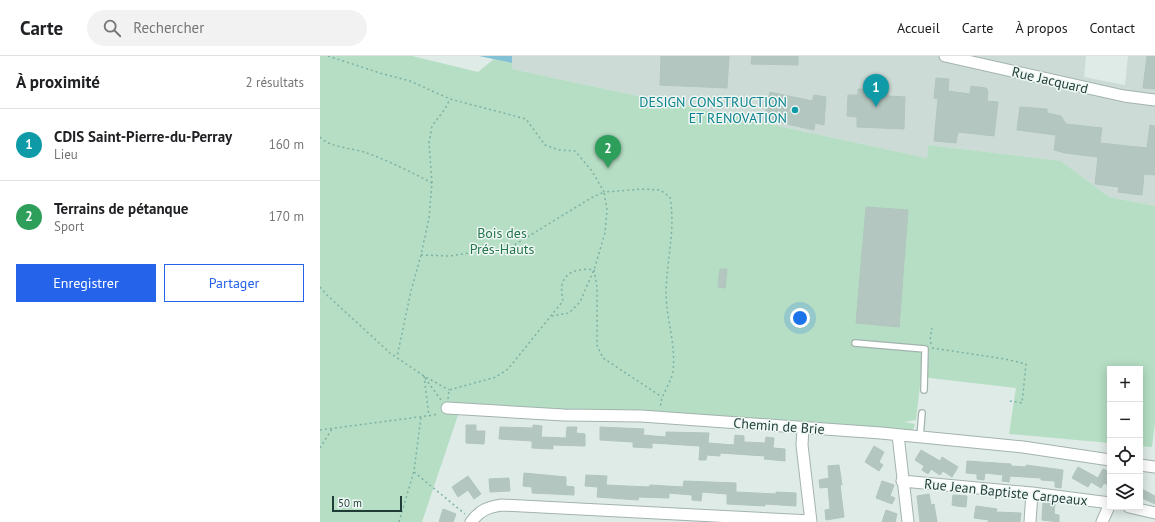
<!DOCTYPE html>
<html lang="fr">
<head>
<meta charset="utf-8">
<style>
  body { margin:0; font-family:"PT Sans",sans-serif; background:#f2f2f2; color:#202124 }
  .controls { position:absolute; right:12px; bottom:12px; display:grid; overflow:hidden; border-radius:0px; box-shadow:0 2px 10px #0003 }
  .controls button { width:36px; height:36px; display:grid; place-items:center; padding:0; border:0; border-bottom:1px solid #e0e0e0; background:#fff; color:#202124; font:20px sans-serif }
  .scale { position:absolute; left:12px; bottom:10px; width:70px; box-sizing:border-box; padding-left:4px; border:2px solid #1f3c37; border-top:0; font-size:11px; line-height:14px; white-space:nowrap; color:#1f3c37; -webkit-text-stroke:3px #eff8f4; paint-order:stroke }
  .you { position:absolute; left:480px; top:262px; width:14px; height:14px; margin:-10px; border:3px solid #fff; border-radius:50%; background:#1a73e8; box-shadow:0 0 0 6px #1a73e833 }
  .badge { display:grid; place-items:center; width:26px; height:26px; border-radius:50%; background:#2563eb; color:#fff; font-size:13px; font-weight:700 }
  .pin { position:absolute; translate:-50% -33px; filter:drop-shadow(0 1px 2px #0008) }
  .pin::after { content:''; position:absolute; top:21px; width:14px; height:12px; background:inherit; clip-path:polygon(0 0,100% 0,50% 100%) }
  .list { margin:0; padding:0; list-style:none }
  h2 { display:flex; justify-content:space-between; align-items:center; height:52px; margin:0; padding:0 16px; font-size:17px }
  h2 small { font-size:13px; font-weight:400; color:#757577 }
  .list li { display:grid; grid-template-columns:26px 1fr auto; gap:12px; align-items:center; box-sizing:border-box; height:72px; padding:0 16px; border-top:1px solid #e0e0e0 }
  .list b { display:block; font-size:15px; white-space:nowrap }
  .list p { margin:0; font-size:13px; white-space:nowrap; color:#757577 }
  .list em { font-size:13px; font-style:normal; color:#757577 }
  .actions { display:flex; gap:8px; padding:12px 16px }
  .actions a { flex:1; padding:9px 0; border:1px solid #2563eb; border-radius:0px; text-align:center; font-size:14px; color:#2563eb }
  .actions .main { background:#2563eb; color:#fff }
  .icon { flex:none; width:22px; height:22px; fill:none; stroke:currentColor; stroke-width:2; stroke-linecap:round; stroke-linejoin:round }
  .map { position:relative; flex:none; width:835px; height:466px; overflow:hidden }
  header { display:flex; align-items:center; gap:24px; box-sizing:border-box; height:56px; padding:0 20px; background:#fff; border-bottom:1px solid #e0e0e0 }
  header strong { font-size:19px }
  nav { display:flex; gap:22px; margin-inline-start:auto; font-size:14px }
  .search { width:280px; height:36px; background:#f2f2f2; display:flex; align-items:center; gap:10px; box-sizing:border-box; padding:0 14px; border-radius:22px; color:#757577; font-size:15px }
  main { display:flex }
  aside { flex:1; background:#fff }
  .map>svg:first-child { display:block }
  .built { fill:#cddbd6 }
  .green { fill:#b5dec4 }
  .water { fill:#82c1d5 }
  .building { fill:#b4c6c0; stroke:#b1c5be }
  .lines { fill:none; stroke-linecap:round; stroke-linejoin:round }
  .service-casing { stroke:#a2b3af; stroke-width:8 }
  .minor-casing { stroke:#a2b3af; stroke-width:13 }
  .path { stroke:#7cb1a5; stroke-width:1.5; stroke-dasharray:2 3; stroke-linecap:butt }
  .service { stroke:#fff; stroke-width:5.5 }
  .minor { stroke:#fff; stroke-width:11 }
  .culture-dot { fill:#0f9aa8; stroke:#eff8f4; stroke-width:1.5 }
  .labels { text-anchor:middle; stroke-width:3; stroke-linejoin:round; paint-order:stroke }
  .street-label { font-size:14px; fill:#1f3c37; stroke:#eff8f4 }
  .culture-label { font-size:14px; fill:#0d838f; stroke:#eff8f4; text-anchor:end }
  .park-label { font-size:14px; fill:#26764c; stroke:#eff8f4 }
</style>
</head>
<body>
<header>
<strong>Carte</strong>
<div class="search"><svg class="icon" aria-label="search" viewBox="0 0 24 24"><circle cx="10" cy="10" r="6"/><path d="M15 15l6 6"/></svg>Rechercher</div>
<nav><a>Accueil</a><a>Carte</a><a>À propos</a><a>Contact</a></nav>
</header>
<main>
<aside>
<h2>À proximité<small>2 résultats</small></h2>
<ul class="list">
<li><span class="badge" style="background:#0f9aa8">1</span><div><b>CDIS Saint-Pierre-du-Perray</b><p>Lieu</p></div><em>160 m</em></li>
<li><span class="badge" style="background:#2e9e5b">2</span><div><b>Terrains de pétanque</b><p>Sport</p></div><em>170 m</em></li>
</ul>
<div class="actions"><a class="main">Enregistrer</a><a>Partager</a></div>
</aside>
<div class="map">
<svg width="835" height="466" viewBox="0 0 835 466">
  <rect width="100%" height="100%" fill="#dfebe7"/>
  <!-- built -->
  <path class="built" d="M192,0H766L764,21L805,29L808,0H835V150L789,141L741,105L608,89L607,102L192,13Z"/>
  <!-- green -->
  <path class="green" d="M0,0H92L158,16L174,3L192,7V13L607,102L608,89L741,105L789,141L835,150V367L832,391L820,390V313H790V387L689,378L696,332L601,321L596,364L584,366L595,368L592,377L140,353L102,466H0Z"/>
  <!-- water -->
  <path class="water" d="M159,0H192V7Z"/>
  <!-- building -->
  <path class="building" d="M341,0H409L407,32L340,29Z
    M432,0H478V9L431,8Z
    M827,0H835V33L823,32Z
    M616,22L629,23L628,35L650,38L651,30L666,32L668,35L667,45L678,46L674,80L638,76L636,87L614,85L618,43L614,42Z
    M538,33L568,35V40L585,41L584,73L537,71V61L527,60L528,39H538Z
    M450,36L492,45L494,39L506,41L504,69L495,67L494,74L444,63Z
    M700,51L727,53V57L741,60L746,68L782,72L780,87L827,92L830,69L835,70V119L824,118L822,139L798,136L799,131L775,128L778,101L745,97L734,94L736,79L697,74Z
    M546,151L588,154L579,271L536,267Z
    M400,213H407L405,232L398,231Z
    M146,369H156V375H165L164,388L146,387Z
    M213,369L222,370L221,381L246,382L247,371H257L256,377L265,378V390L233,389V393L212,392V385L179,383L180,371L213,372Z
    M280,371L324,373L323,379L346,381V376L389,377L388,387L414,389L415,379L424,380V386L445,387L446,381L454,382L453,392L465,393V405L444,403L445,400L400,397V400L387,399L386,404H379L380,390L332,387V392L313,391V386L280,384Z
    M554,390L564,396L559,406L563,409L559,415L545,406Z
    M601,394L620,405L622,401L638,411L632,421L623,415L620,419L611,413L608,418L602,414L604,410L595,404Z
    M647,405L691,408V410L706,411V409L743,414L741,432L735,431V425L721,424V422L690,420L689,426L682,425L683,419L665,417L664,424L657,423V418L646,417Z
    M519,409L522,429H520L524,461L506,464L505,454L510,453L508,431L500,432L499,424L509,422L508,410Z
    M758,411L778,422L783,413L790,416V430L784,427L781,432L771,426L768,431L752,422Z
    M204,417L246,421V430L254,431V439L212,437V431L203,430Z
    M266,419L287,420L286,429L329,431L330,429L363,431L364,425L416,427V436L456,438V436L476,437V450L445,448V450L407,448V438L382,436L381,445L372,444V439L349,437V442L319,441L318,444L277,441L278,431L265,430Z
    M148,420L161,438L154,443L148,434L138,441L132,431Z
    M189,422L190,435L170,436L169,423Z
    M562,425L574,429L570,440L575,442L572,448L556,442Z
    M820,432L835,440V448L820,441Z
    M609,438L611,449L614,448L617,466H600L597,440Z
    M633,439L647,440L646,451L636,450L632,449Z
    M723,447L735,448L734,458L739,459V466L722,464Z
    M656,450L677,453L676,456L701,457L700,466H668L669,464L654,462Z
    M123,453L136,458L133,466H119Z
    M566,454L577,458L575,466H562Z"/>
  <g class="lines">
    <defs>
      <path id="service" d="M535,287L605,293L604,334
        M600,381L602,357"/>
      <path id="minor" d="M625,0L804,40L835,44
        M127,352L244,359L321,360L561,377L703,391L790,404
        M483,372L482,389L491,466
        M578,379L588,466
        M820,409L835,411
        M582,425L712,437L790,447
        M809,451L835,457
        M151,466C160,454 168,451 182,449L491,465
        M710,466L712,437
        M782,466L790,448"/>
    </defs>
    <!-- service casing -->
    <use href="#service" class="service-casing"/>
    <!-- minor casing -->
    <use href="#minor" class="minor-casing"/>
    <!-- path -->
    <path class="path" d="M8,0L63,18L90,25L130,43L206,63L225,89L239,94L255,95L272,115L284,136L324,133L340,134L350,141C356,176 346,205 346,239C347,265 356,289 353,315C352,323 346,332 343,340C341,344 341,348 340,352
      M0,81C10,92 33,92 47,97C69,105 91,116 112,127L109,162L101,199L91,235L77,301
      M112,127L109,87L112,70L125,53L130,43
      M101,199L129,200L191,191L271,142L284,136L287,154L285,177L274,214L260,246L249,257L232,260
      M0,231L7,239L70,297L104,320L129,334
      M611,288L610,284L612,272
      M612,292L685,303L706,308L702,347L690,345
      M104,320L109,360
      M105,322L121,344
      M128,343L129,334L176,321L188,313L243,245C242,240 241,234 242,229C245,214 262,212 274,214L277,231V289L283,302L342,341
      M0,374L114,359L118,357
      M0,392L12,373
      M94,416L145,458
      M79,466L94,415L101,361"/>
    <!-- service -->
    <use href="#service" class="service"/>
    <!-- minor -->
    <use href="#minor" class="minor"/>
  </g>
  <!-- markers -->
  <circle class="culture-dot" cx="475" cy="54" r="4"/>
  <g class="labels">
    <!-- street labels -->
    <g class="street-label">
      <text transform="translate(730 24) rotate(13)" y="5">Rue Jacquard</text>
      <text transform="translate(459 370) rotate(4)" y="5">Chemin de Brie</text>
      <text transform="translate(686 436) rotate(6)" y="5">Rue Jean Baptiste Carpeaux</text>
    </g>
    <!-- culture labels -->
    <g class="culture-label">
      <text x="467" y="51">DESIGN CONSTRUCTION<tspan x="467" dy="16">ET RENOVATION</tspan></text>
    </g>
    <!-- park labels -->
    <g class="park-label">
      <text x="182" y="182">Bois des<tspan x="182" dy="16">Prés-Hauts</tspan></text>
    </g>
  </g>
</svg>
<div class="controls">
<button>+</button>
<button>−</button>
<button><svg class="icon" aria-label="locate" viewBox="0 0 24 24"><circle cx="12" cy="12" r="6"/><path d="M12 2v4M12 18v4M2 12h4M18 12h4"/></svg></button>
<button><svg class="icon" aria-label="layers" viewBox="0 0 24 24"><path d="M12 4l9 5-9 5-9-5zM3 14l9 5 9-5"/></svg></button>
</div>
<div class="scale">50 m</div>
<div class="you"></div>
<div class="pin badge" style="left:556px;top:51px;background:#0f9aa8">1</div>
<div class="pin badge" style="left:288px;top:112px;background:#2e9e5b">2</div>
</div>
</main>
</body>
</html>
